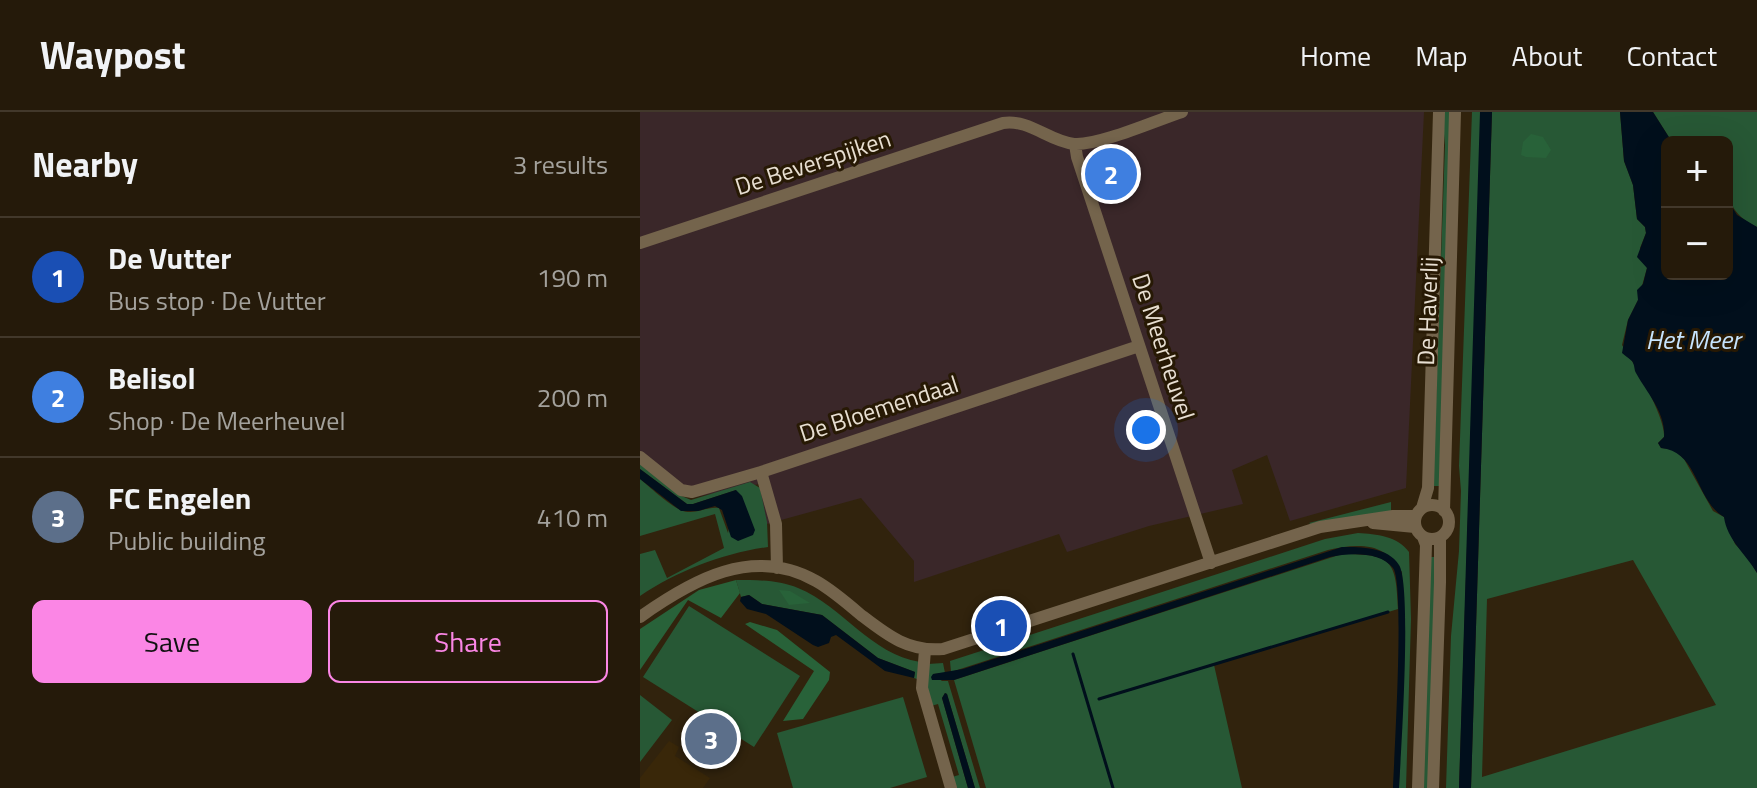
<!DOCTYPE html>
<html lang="en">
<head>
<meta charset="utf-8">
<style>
  body { margin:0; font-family:"Titillium Web",sans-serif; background:#2d2313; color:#f1f3f6 }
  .controls { position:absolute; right:24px; top:24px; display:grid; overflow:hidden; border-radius:12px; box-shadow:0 8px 32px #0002 }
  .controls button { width:72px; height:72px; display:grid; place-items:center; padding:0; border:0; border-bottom:2px solid #42382b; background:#251a0a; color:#f1f3f6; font:40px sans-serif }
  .you { position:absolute; left:506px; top:318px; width:28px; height:28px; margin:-20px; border:6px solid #fff; border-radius:50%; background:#1a73e8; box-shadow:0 0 0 12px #1a73e833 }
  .badge { display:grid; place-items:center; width:52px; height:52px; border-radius:50%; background:#fb86e5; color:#fff; font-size:26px; font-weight:700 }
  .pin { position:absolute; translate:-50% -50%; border:4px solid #fff; box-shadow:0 2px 8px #0006 }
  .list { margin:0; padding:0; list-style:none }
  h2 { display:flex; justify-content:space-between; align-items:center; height:104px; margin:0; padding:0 32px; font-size:34px }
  h2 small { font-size:26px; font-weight:400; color:#a3a19c }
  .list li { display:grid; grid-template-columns:52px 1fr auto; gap:24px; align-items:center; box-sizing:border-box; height:120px; padding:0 32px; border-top:2px solid #42382b }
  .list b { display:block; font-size:30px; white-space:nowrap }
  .list p { margin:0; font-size:26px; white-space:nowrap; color:#a3a19c }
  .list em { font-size:26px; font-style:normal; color:#a3a19c }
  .actions { display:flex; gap:16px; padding:24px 32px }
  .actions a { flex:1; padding:18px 0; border:2px solid #fb86e5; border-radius:12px; text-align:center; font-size:28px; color:#fb86e5 }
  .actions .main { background:#fb86e5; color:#111 }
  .map { position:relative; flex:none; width:1117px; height:676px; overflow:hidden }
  header { display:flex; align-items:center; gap:48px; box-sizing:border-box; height:112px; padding:0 40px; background:#251a0a; border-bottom:2px solid #42382b }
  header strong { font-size:38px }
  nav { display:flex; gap:44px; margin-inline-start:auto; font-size:28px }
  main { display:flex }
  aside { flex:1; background:#251a0a }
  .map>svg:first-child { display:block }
  .built { fill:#392709 }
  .industrial { fill:#3a2729 }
  .green { fill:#275835; fill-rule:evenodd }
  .forest { fill:#286239 }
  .water { fill:#010f1c }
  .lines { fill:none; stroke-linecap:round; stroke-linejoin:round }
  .stream { stroke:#010f1c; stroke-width:3 }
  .minor { stroke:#74644c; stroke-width:12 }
  .labels { text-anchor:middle; stroke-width:6; stroke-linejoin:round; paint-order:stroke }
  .street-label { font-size:24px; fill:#e8dfd2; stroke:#271904 }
  .water-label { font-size:26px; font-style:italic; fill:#c6e4fe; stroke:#271904 }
</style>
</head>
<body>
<header>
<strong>Waypost</strong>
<nav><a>Home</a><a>Map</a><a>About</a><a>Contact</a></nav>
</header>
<main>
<aside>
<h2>Nearby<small>3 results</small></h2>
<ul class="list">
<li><span class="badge" style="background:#1a4fb4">1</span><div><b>De Vutter</b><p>Bus stop · De Vutter</p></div><em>190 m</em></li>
<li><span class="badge" style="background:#3f7fe0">2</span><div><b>Belisol</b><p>Shop · De Meerheuvel</p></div><em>200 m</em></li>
<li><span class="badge" style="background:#5c6f8a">3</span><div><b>FC Engelen</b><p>Public building</p></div><em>410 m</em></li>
</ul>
<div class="actions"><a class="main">Save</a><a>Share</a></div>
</aside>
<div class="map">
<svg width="1117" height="676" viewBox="0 0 1117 676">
  <rect width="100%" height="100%" fill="#31230d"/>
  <!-- built -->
  <path class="built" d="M29,629L39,635L35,644L70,666L63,676H0V666Z"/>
  <!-- industrial -->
  <path class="industrial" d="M0,0H784L766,376L650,409L627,343L592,358L603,392L509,414L427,440L419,422L274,470V449L221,386L123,413L119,372L51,386L0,347Z"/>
  <!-- green -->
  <path class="green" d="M802,0H813L801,374H793L805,33Z
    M832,0H840V42L819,676H806L811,524L819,439L821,379L819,354Z
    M852,0H980L984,49L993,73L997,107L1005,115L1006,121L1000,136L1007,156L998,188L988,208L982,233C994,251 1026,306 1024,325L1018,331L1021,336L1033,337L1044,347L1073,399L1084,405L1095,432L1106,443L1117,461V676H831ZM993,448L1076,593L842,665L847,487Z
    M1013,0H1117V115C1079,98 1087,66 1087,30H1032Z
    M0,352L37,382L51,388L110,370L120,376L127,410L128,435C84,441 37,459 0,484V442L15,438L27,466L84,436L75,402L0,424V367C10,375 36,400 48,400C59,401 69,394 79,396L88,421L96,378L53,392H47L0,357Z
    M751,390V401L672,413L669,411Z
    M718,421C736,422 758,424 769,440L771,507L766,676H759L764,521L762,460C757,454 750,444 743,440C728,431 705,434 688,438L311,560L310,549L685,427Z
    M702,442C753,442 756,449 758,497L574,553L602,676H346L314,568Z
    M790,445H797L789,676H781Z
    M96,468C117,468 139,468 158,476C204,495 230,542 280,550L277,567L274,566L275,560L238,546L182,503L122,492L109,483L101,485Z
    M49,494L160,564L114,635L3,565Z
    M303,551L305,561L293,562L302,569H308L340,676H335L307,582L305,581L302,586L328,676H315L312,665L319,663L298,592L291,594L286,574L288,552Z
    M0,583L32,608L0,650Z
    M263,585L287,665L250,676H153L137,621Z"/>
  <!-- forest -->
  <path class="forest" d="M891,22L903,25L911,38L906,46L886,45L881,43L883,30Z
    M96,468L100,481L81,506L48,488L0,558V517L59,478Z
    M139,478L150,479L170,491L149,493Z
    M110,510L137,518L190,560L189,568L163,607L143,609L174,559L105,512Z"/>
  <!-- water -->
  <path class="water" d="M840,0H852L831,676H819Z
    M980,0H1013L1032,30H1027V162H1087V87L1097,103L1117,115V461C1106,442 1087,428 1084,405C1055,388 1059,340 1021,336L1018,331L1024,325C1026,301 1007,281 996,261C994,258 995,253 992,249C991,248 983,242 982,241L988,208L998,188L997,178L1003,172L1007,156L997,145L1006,121L1005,115L997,107L993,73L984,49Z
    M0,357L47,392H53L96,378L102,384L115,418L113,423L98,429L91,425L82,398L75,394L58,399H41L0,367Z
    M702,435C721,435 748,435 759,453C772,473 761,641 759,676H753C754,646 765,471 753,456C740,439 709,441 690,445L314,568H292L291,565L293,562L323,557Z
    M109,483L122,492L182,503L238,546L275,560L274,566L245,559L196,523L191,525L189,531L178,535L173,533L126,502L107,497L100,489L101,485Z
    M305,581L307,582L335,676H328L302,586Z"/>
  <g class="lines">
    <!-- stream -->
    <path class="stream" d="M433,542L473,676
      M459,587L748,500"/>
    <!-- minor -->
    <path class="minor" d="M435,32L437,45L571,451
      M0,131L363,11C390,7 408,29 434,32C458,34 517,8 542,0
      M0,345L41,378L52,380L121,360L499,234
      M121,360L136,412L137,456
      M775 410a17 17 0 1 1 34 0a17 17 0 1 1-34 0Z
      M782,396L788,376L799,0
      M804,399L815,0
      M733,411L775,415
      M0,505C52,468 113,433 176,469C192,478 207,491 221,503C247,523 268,540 303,537L680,415L753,404H775
      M285,538L282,576L311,676
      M778,676L786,433L783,425
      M793,676L800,470V426"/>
  </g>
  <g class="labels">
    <!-- street labels -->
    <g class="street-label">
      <text transform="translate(173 51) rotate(-18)" y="8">De Beverspijken</text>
      <text transform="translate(788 199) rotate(-88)" y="8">De Haverlij</text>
      <text transform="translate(523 235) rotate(72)" y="8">De Meerheuvel</text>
      <text transform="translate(239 297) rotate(-18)" y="8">De Bloemendaal</text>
    </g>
    <!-- water labels -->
    <g class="water-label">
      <text x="1053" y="237">Het Meer</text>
    </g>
  </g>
</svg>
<div class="controls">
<button>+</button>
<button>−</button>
</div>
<div class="you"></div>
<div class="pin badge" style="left:361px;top:514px;background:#1a4fb4">1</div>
<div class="pin badge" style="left:471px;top:62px;background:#3f7fe0">2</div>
<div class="pin badge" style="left:71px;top:627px;background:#5c6f8a">3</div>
</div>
</main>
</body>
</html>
